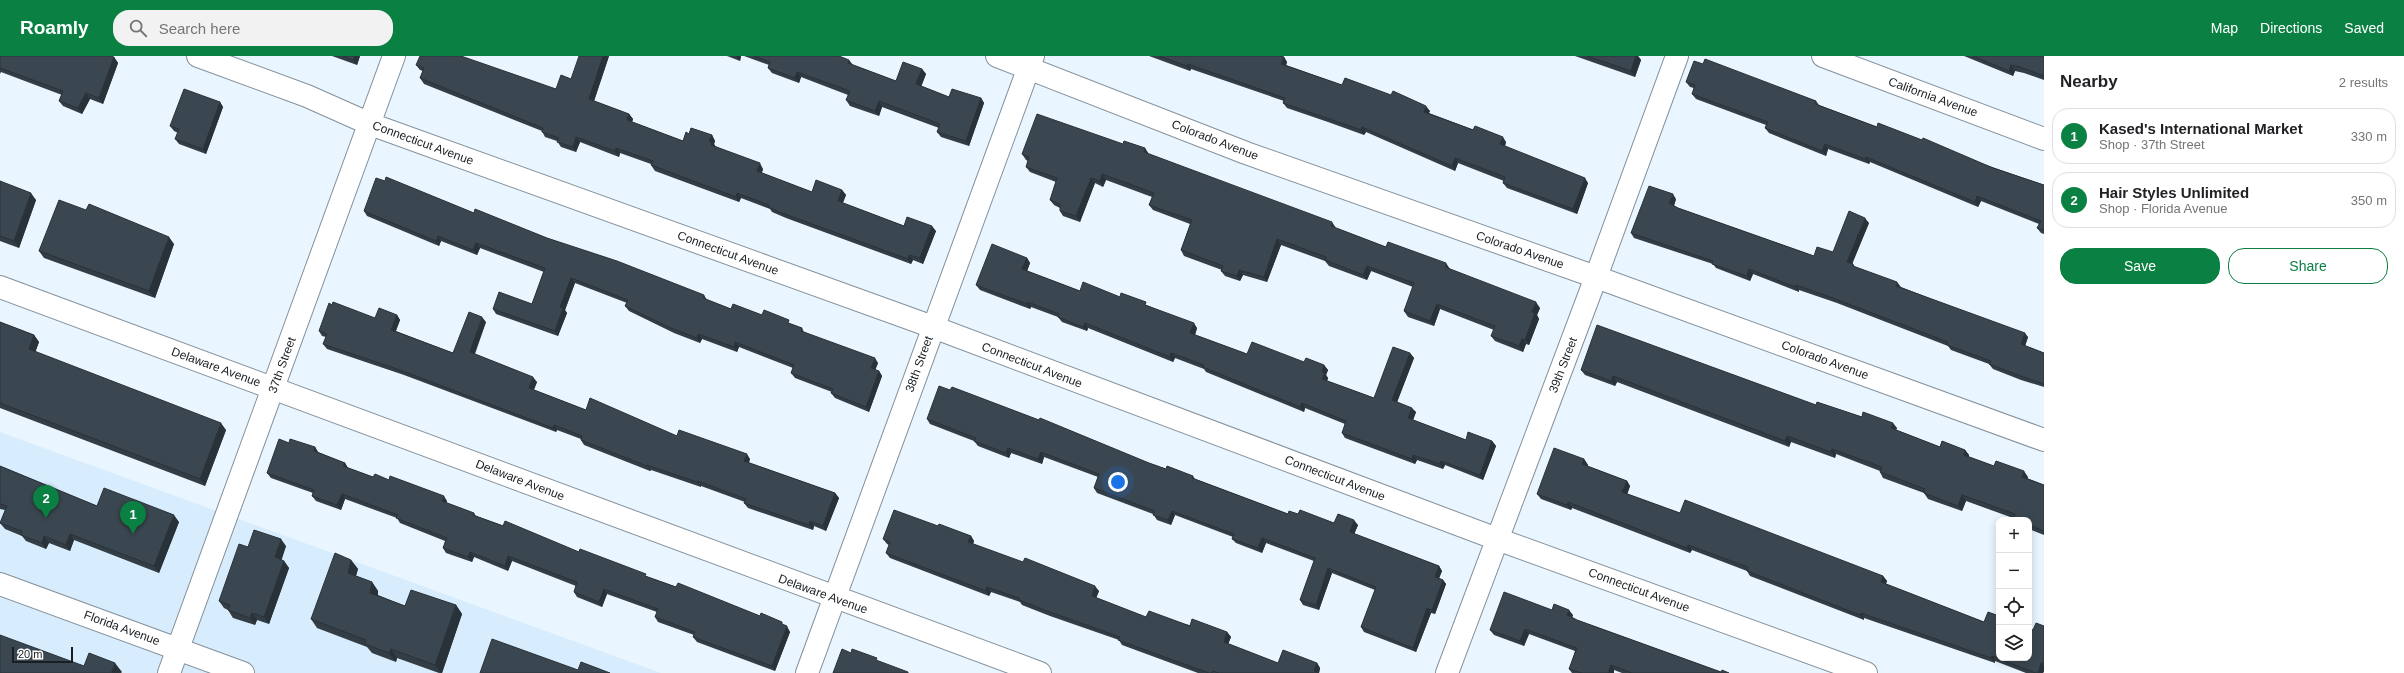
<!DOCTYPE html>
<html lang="en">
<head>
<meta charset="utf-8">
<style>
  body { margin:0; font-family:Helvetica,sans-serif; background:#f2f2f2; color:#202124 }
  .controls { position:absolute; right:12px; bottom:12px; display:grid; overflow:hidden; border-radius:8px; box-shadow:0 2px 10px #0003 }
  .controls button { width:36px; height:36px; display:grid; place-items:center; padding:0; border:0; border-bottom:1px solid #e0e0e0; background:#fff; color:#202124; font:20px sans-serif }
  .scale { position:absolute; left:12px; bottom:10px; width:61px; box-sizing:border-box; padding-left:4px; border:2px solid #191e22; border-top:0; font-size:11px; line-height:14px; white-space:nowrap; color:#191e22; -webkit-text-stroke:3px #fff; paint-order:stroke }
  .you { position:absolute; left:1118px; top:426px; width:14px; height:14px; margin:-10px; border:3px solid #fff; border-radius:50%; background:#1a73e8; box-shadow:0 0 0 6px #1a73e833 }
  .badge { display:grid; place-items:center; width:26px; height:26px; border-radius:50%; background:#0b8043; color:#fff; font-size:13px; font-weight:700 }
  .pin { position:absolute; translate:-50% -33px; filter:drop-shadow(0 1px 2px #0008) }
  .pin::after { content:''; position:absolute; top:21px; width:14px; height:12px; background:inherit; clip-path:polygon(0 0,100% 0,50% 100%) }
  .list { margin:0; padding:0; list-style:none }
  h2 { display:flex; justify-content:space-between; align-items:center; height:52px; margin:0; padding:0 16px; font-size:17px }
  h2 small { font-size:13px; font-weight:400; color:#757577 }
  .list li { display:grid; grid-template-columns:26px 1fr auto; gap:12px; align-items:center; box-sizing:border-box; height:56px; margin:0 8px 8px; padding:0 8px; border:1px solid #e0e0e0; border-radius:16px }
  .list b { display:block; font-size:15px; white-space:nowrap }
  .list p { margin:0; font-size:13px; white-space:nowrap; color:#757577 }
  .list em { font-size:13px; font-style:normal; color:#757577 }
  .actions { display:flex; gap:8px; padding:12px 16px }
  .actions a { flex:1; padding:9px 0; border:1px solid #0b8043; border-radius:16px; text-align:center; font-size:14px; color:#0b8043 }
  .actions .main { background:#0b8043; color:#fff }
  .icon { flex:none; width:22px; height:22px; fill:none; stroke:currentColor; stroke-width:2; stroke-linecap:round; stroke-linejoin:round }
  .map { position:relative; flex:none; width:2044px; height:617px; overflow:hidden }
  header { display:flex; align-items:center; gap:24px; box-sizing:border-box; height:56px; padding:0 20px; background:#0b8043; color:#fff }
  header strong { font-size:19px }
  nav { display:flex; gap:22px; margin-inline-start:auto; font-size:14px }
  .search { width:280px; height:36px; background:#f2f2f2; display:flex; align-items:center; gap:10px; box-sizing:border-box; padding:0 14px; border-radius:16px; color:#757577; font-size:15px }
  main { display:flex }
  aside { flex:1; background:#fff }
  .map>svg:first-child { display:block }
  .built { fill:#d7ecfc }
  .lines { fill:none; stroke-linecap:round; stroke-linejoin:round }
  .street-casing { stroke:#83909a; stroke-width:24 }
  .street { stroke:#fff; stroke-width:22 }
  .wall { fill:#333d45 }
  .shaded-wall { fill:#293238 }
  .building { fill:#3b4750; stroke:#293238 }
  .labels { text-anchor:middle; stroke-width:4; stroke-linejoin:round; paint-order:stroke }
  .street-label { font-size:12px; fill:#191e22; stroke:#fff }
</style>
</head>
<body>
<header>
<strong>Roamly</strong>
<div class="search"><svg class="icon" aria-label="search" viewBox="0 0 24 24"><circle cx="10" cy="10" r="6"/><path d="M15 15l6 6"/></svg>Search here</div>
<nav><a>Map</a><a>Directions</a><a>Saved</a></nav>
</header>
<main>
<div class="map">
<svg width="2044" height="617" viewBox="0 0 2044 617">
  <rect width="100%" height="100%" fill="#eaf6ff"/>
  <!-- built -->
  <path class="built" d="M0,376L661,617H0Z"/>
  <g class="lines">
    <defs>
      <path id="street" d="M198,0L307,40L370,68L933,271L1497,483L1866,617
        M997,0L1246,97L1596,221L2044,384
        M1823,0L2044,83
        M0,231L1040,617
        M0,528L243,617
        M169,617L394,0
        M807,617L1033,0
        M1447,617L1596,221L1677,0"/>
    </defs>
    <!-- street casing -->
    <use href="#street" class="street-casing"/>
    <!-- street -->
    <use href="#street" class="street"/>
  </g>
  <!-- wall -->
  <path class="wall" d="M0,0L114,1L118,7L103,48L90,43L82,58L63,50L59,45L62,39L1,16L0,18Z
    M332,0H360L357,9Z
    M586,0H609L594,45L629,58L633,63L632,66L683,85L689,78L712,79L715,85L714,88L715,90L763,113L762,117L812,136L842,134L846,139L843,147L904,170L936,175L923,208L913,204L911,208L786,162L772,156L770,153L741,142L739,146L655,115L651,109V108L620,97L619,101L580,86L576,96L561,91L557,85L545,81L542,75L424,28L420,22L423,15L420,14L416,9L556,33L571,23Z
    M727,0H741L740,5Z
    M744,0H839L853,9L896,25L922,13L926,18L921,30L949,41L981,42L984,47L969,90L941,81L937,76L939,72L882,51L879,60L850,50L846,44L848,39L801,21L799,27L772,17L768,12L769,9Z
    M1149,0H1280L1284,1L1287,6L1286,9L1342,29L1430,55L1429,57L1506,86L1505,90L1588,127L1577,158L1507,132L1503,127L1504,125L1458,107L1455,115L1366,76L1364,79L1328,66L1287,52L1283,47L1284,45L1191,13L1190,15Z
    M1575,0H1638L1641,4L1635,21Z
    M1964,0H2044V24L2024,17L2015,15L2013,20Z
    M1703,8L1816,45L1819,49L1877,71L2044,129V178L2041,177L2037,172L2039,168L1981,145L1978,151L1870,106L1869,108L1828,93L1826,100L1769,77L1765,72L1766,69L1696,43L1692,38L1694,32L1690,31L1686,26Z
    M220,46L223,51L206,98L179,88L175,83L178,77L174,75L170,70Z
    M1022,98H1149L1336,172L1386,191L1450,213L1540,252L1537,259L1539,263L1529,289L1526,288L1523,296L1495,285L1491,280L1494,274L1440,253L1434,270L1408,261L1404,255L1413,231L1371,215L1367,224L1329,210L1325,205L1281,189L1267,226L1243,219L1240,225L1225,220L1221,215L1222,214L1184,200L1181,194L1190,168L1153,154L1149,149L1152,141L1106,124L1103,131L1095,127L1080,166L1063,160L1060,155V152L1054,149L1050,144L1056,126L1030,116L1026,111L1028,105L1026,104Z
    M0,125L36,144L19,192L0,185Z
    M1676,143L1674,150L1678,152L1814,200L1833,196L1869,167L1852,207L1853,208L1855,211L1901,231L2028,281L2025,290L2044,297V331L2021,324L1993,313L1989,308L1951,294L1948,290L1837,247L1799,234V236L1753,218L1750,225L1716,212L1713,208L1634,182L1631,177Z
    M86,154L174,188L155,242L44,202L39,195Z
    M364,155L474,157L547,182L731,253L762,259L792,268L802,272L804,276L878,307L875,314L879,315L882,320L869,356L835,342L831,337L832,336L795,322L791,317L793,312L739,291L737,296L702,283L700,287L674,277L629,255L625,250L627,247L575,227L565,254L567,257L558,280L496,258L493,253L532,248L544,216L480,192L477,199L441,185L439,190L367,160Z
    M1027,202L1030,207L1027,215L1080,235L1120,241L1149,250L1197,272L1195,279L1247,298L1304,306L1324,309L1328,314L1326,319L1328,322L1327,325L1374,342L1410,297L1414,302L1397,346L1416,356L1413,364L1466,384L1492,385L1496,390L1483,424L1445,409L1443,413L1417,404L1415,408L1345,382L1342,377L1345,368L1305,352L1304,356L1206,316L1204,313L1175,302L1173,306L1088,272L1087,275L1062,266L1058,261L1031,251L1030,253L980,234L976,229Z
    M397,259L400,264L396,275L453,297L486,266L475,298L537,326L534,334L586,354L750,403L749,407L835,437L839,442L826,475L814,470L813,474L748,452L744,447L745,446L701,430V431L651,414L650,415L584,389L581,384V383L557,374L556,376L404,319L327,293L323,288L326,281L322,280L319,275L375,262Z
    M0,266L34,279L39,286L35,296L226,374L205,430L0,352Z
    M1581,314L1816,349L1862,361L1897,372L1896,374L1940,391L1965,394L1969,399V401L1994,410L2028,421L2027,422L2044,429V479L2029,473V464H2014L2013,462L1966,445L1962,455L1928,443L1924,437L1883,422L1880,416V415L1836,398L1835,402L1791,386L1789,391L1617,326L1615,330L1585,319Z
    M927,363L1149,407L1166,413L1193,420L1195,423L1288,458H1298L1334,467L1358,469L1354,478L1439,510L1442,515L1439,522L1443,524L1446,528L1435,558L1431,557L1416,596L1364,576L1361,571L1375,534L1332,517L1319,554L1303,549L1300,544L1314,505L1266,487L1262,497L1236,487L1232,483L1233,481L1175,459L1171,469L1157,464L1153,458L1097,437L1094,432L1098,421L1044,401L1042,408L1011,397L1009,402L978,390L974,385L930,368Z
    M289,387L315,391L318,396L345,407L348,412L373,421L447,445L446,447L474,457L476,460L579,496L785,570L790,576L775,615L697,586L693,581L694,579L658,566L655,561L657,556L607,538L602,551L577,541L574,536L576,530L512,505L508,515L474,501L472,506L446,497L443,492L445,485L400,467L397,462L345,443L341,454L316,445L312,440L313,437L271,422L267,417Z
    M1584,403L1588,409L1587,410L1627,425L1630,430L1627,438L1680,457L1883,520L1887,525L1886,528L1984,566L2033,574L2044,570V615L2043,617H2026L1995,605V607L1864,562V564L1750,520L1747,515L1692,494L1690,497L1572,452L1571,454L1541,443L1537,438Z
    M0,410L97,450L179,466L159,517L74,484L70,495L49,487L46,493L26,485L22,480L5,473L0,467L5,454L0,453Z
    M938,470L971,480L974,485L973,488L1099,535L1096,542L1146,561L1227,576L1231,581L1228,588L1278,607H1317L1320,612L1319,617H1198L1122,589L1119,584L1050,560L1022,549L1020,546L991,536L989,540L890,502L886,497L889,489L887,488L883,483Z
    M286,490L281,504L284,505L289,512L269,568L257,564L255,569L233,562L228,554L224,552L219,545L248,491Z
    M351,504L358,513L356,520L372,526L378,535V539L405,550L456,549L462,558L442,617H439L397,602L396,606L372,597L367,591L317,572L311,563Z
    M1552,554L1573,559L1572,561L1577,564L1721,616L1729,617H1622L1614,614V617H1572L1569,613L1575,595L1529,578L1524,590L1494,579L1490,574Z"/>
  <!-- shaded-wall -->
  <path class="shaded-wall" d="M355,0H360L357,9L353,4Z
    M603,0H609L593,48L589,43Z
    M736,0H741L740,5Z
    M1636,0H1638L1641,4L1635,21L1631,15Z
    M114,1L118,7L103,48L99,42Z
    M1284,1L1287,6L1285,13L1281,8Z
    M849,4L853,9L848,7Z
    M1188,8L1191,13L1190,15L1187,10Z
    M2011,9L2015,15L2013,20L2009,15Z
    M922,13L926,18L920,34L916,28Z
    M797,16L801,21L799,27L795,22Z
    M86,37L90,43L82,58L78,52Z
    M981,42L984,47L969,90L966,85Z
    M879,45L882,51L879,60L875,55Z
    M220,46L223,51L206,98L203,93Z
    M1426,50L1430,55L1427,60L1424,56Z
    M629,58L633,63L631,69L627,64Z
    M1362,71L1366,76L1364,79L1361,74Z
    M712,79L715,85L714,88L716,91L715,94L709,85Z
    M576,81L580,86L576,96L573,91Z
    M1503,81L1506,86L1504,93L1500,88Z
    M1825,88L1828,93L1826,100L1822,95Z
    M616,92L620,97L619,101L615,95Z
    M1145,92L1149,98L1144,96Z
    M1866,101L1870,106L1869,108L1865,103Z
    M1455,102L1458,107L1455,115L1452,110Z
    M760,107L763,113L760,120L757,115Z
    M1102,118L1106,124L1103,131L1100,125Z
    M1091,122L1095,127L1080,166L1076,160Z
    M1585,122L1588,127L1577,158L1573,153Z
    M842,134L846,139L841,150L838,145Z
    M31,137L36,144L19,192L14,185Z
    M737,137L741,142L739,146L736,141Z
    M1673,138L1676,143L1673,152L1669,147Z
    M1977,140L1981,145L1978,151L1975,146Z
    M1865,162L1869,167L1851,211L1847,206Z
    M1332,166L1336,172L1331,170Z
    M932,170L936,175L923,208L920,202Z
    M438,180L441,185L439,190L436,185Z
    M169,181L174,188L155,242L149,235Z
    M1277,183L1281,189L1267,226L1264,221Z
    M476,187L480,192L477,199L473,194Z
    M909,199L913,204L911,208L908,203Z
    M1027,202L1030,207L1026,218L1022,213Z
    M1446,207L1450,213L1445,211Z
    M1367,210L1371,215L1367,224L1363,219Z
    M1749,213L1753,218L1750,225L1747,220Z
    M1239,214L1243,219L1240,225L1237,220Z
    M571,222L575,227L565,254L567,257L558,280L555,275L560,251Z
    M1897,226L1901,231L1896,230Z
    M1796,229L1799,234V236L1795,231Z
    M704,239L707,244L703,242Z
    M1028,246L1031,251L1030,253L1027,248Z
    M1536,246L1540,252L1537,259L1539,263L1529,289L1525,284L1532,256Z
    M1437,248L1440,253L1434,270L1430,265Z
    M397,259L400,264L394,279L391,274Z
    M482,261L486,266L473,301L470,296Z
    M1085,267L1088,272L1087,275L1083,271Z
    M1194,267L1197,272L1194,282L1190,277Z
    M2025,277L2028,281L2024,293L2021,288Z
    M698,278L702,283L700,287L697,282Z
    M34,279L39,286L34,300L29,293Z
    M1522,283L1526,288L1523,296L1519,290Z
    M735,286L739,291L737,296L734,291Z
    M1171,297L1175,302L1173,306L1170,301Z
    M1410,297L1414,302L1396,349L1392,344Z
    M875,302L878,307L874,317L871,312Z
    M1324,309L1328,314L1326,319L1328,322L1326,328L1322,323V316Z
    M879,315L882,320L869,356L866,351Z
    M1613,320L1617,326L1615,330L1611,325Z
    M533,321L537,326L532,337L529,332Z
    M1302,347L1305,352L1304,356L1300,351Z
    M1412,352L1416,356L1412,367L1408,362Z
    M221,367L226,374L205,430L200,423Z
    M1893,367L1897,372L1894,378L1891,372Z
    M554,369L557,374L556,376L553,372Z
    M1787,380L1791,386L1789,391L1785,385Z
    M1492,385L1496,390L1483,424L1480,419Z
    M315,391L318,396L314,395Z
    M1008,392L1011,397L1009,402L1006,397Z
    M1832,393L1836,398L1835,402L1831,396Z
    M1965,394L1969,399L1967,404L1964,399Z
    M1041,396L1044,401L1042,408L1038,403Z
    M747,398L750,403L747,410L744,405Z
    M1413,399L1417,404L1415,408L1412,403Z
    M1584,403L1588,409L1586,414L1582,408Z
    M1441,405L1445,409L1443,413L1440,408Z
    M345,407L348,412L343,410Z
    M647,409L651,414L650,415L647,410Z
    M2024,415L2028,421L2026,426L2022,421Z
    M698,425L701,430V431L697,426Z
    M1627,425L1630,430L1626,442L1622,436Z
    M835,437L839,442L826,475L823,470Z
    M342,438L345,443L341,454L337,449Z
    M1962,439L1966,445L1962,455L1958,450Z
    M444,440L447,445L445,450L442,445Z
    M1568,446L1572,452L1571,454L1567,449Z
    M1172,455L1175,459L1171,469L1168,464Z
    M174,459L179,466L159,517L154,510Z
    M1354,464L1358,469L1353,481L1350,476Z
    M810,465L814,470L813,474L809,469Z
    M70,478L74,484L70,495L66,489Z
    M44,480L49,487L46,493L42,487Z
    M971,480L974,485L972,491L968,486Z
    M1262,482L1266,487L1262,497L1258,492Z
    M281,483L286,490L280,509L275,501Z
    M1688,489L1692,494L1690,497L1687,492Z
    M470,496L474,501L472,506L468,501Z
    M508,500L512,505L508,515L505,510Z
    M351,504L358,513L354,526L348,517Z
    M284,505L289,512L269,568L264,561Z
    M1439,510L1442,515L1438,525L1435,521Z
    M1328,512L1332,517L1319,554L1316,549Z
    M1883,520L1887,525L1884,532L1881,526Z
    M1443,524L1446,528L1435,558L1432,554Z
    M372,526L378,535L377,546L370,537Z
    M1095,530L1099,535L1095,545L1092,540Z
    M987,531L991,536L989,540L986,535Z
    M604,533L607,538L602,551L599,546Z
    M456,549L462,558L442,617H441L435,609Z
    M1427,552L1431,557L1416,596L1413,592Z
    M1569,554L1573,559L1571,565L1567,559Z
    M252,557L257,564L255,569L250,562Z
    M1861,557L1864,562V564L1860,559Z
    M787,570L790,576L775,615L772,610Z
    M1525,573L1529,578L1524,590L1520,585Z
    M1227,576L1231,581L1227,591L1224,586Z
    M391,593L397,602L396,606L389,597Z
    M1992,600L1995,605V607L1991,602Z
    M115,607L122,616L121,617H111Z
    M1317,607L1320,612L1319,617L1314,615Z
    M2041,607L2044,610V615L2043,617H2038Z
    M1611,609L1614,614V617H1608Z"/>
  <!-- building -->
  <path class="building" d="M0,0H110L114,1L99,42L86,37L78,52L59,45L63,35L0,12Z
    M343,0H355L353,4Z
    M420,0H461L556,33L561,19L571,23L579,0H603L589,43L629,58L627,64L683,85L686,76L689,78L691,72L712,79L709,85L712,86L711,89L760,107L757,115L812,136L816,124L842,134L838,145L904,170L907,161L932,170L920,202L909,199L908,203L782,157L768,151L769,149L737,137L736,141L651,109L653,105L616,92L615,95L576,81L573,91L557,86L559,82L542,76L543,72L420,22L424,12L416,9Z
    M754,0H839L849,4L848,7L896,25L903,6L922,13L916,28L949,41L952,33L981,42L966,85L937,76L940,68L879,45L875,55L846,44L850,35L797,16L795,22L768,12L770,6Z
    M1159,0H1280L1284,1L1281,8L1342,29L1345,22L1391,39L1393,35L1426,50L1424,56L1473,74L1475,70L1503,81L1500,88L1585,122L1573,153L1503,127L1505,121L1455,102L1452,110L1362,71L1361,74L1324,61L1283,47L1285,42L1188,8L1187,10Z
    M1587,0H1636L1631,15Z
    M1973,0H2044V20L2020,11L2011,9L2009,15Z
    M1705,3L1816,45L1815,48L1877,71L1878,67L1922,84L1923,82L1993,112L2044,129V174L2037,172L2041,165L1977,140L1975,146L1866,101L1865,103L1825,88L1822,95L1765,72L1768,66L1692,38L1695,29L1686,26L1694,5L1703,8Z
    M184,33L220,46L203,93L175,83L179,73L170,70Z
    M1037,58L1123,88L1124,85L1145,92L1144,96L1332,166L1331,170L1386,191L1388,186L1446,207L1445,211L1536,246L1532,256L1535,257L1525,284L1522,283L1519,290L1491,280L1495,270L1437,248L1430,265L1404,255L1414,227L1367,210L1363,219L1325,204L1326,201L1277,183L1264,221L1239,214L1237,220L1221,215L1223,210L1181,194L1192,164L1149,149L1154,137L1102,118L1100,125L1091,122L1076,160L1060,155V148L1050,144L1057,122L1026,111L1029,101L1022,98Z
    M386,121L474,157L475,153L547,182L617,205L704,239L703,242L731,253L733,248L762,259L764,254L789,264L788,267L802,272L801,275L875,302L871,312L879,315L866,351L831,337L833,333L791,317L794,309L735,286L734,291L698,278L697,282L671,272L625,250L628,244L571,222L560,251L563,252L555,275L493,253L499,236L532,248L545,212L476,187L473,194L438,180L436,185L364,155L376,122L385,125Z
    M0,125L31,137L14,185L0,180Z
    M1649,130L1673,138L1669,147L1678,152L1814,200L1817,191L1833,196L1849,155L1865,162L1847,206L1853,208V210L1897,226L1896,230L2025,277L2021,288L2044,297V328L2018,319L1989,308L1991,305L1947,289L1948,286L1833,242L1796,229L1795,231L1749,213L1747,220L1712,208L1713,205L1631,177Z
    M59,144L86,154L89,148L169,181L149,235L39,195Z
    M992,188L1027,202L1022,213L1080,235L1083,226L1120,241L1121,237L1146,246L1145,249L1194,267L1190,277L1247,298L1252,286L1304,306L1306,302L1324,309L1322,316L1325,317L1322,323L1374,342L1393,291L1410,297L1392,344L1412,352L1408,362L1466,384L1468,376L1492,385L1480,419L1441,405L1440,408L1413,399L1412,403L1342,377L1346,365L1302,347L1300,351L1203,311L1204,309L1171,297L1170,301L1085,267L1083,271L1058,261L1059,258L1028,246L1027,248L976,229Z
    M333,246L375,262L379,252L397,259L391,274L453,297L469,256L482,261L470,296L533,321L529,332L586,354L590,342L677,380L679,374L747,398L744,405L835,437L823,470L810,465L809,469L744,447L746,443L698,425L697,426L647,409V410L581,384L582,380L554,369L553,372L400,314L323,288L327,278L319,275L329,247L332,249Z
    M0,266L34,279L29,293L221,367L200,423L0,347Z
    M1597,269L1816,349L1817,346L1862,361L1863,356L1893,367L1891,372L1940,391L1942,385L1965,394L1964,399L1994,410L1996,405L2024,415L2022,421L2044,429V475L2029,469V464H2017L2013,462L2015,458L1962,439L1958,450L1924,437L1925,433L1880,416L1882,411L1832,393L1831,396L1787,380L1785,385L1613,320L1611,325L1581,314Z
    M939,330L950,334L952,331L1039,364L1040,362L1149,407L1166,413L1167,410L1193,420L1192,422L1288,458L1289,455L1298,458L1300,454L1334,467L1338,458L1354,464L1350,476L1439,510L1435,521L1443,524L1432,554L1427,552L1413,592L1361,571L1376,531L1328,512L1316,549L1300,544L1315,502L1262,482L1258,492L1232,483L1234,478L1172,455L1168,464L1153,459L1155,455L1094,432L1099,418L1041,396L1038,403L1008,392L1006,397L974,385L976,382L927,363Z
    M279,383L289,387L290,383L315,391L314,395L345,407L343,410L373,421L375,418L389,424L390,420L444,440L442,445L474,457L473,459L503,470L505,465L579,496L580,493L646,518L645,520L676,531L678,527L760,560L761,557L782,566V568L787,570L772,610L693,581L695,576L655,561L658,553L604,533L599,546L574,536L577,526L508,500L505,510L470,496L468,501L443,492L447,482L396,462L398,459L342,438L337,449L312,440L314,434L267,417Z
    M1554,392L1584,403L1582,408L1627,425L1622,436L1680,457L1685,444L1883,520L1881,526L1984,566L1988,556L1999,560V602H2029V572L2033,574L2036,567L2044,570V607H2041L2038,617H2036L1992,600L1991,602L1861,557L1860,559L1747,515L1748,511L1688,489L1687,492L1568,446L1567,449L1537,438Z
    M0,410L97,450L104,432L174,459L154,510L70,478L66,489L44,480L42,487L21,479L22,475L0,467L7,450L0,448Z
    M894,454L938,470L939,468L971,480L968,486L1023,506L1025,502L1095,530L1092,540L1146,561L1149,555L1190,570L1192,563L1227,576L1224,586L1278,607L1283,594L1317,607L1314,615L1319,617H1219L1213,615L1212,617H1209L1118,584L1120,581L1047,555L1019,544V542L987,531L986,535L886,497L890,486L883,483Z
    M254,474L281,483L275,501L284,505L264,561L252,557L250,562L228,554L230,549L219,545L239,488L248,491Z
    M335,497L351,504L348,517L372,526L370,537L405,550L411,534L456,549L435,609L391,593L389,597L365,588L366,584L311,563Z
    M1504,536L1552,554L1554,548L1569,554L1567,559L1577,564L1721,616L1722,614L1729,617H1632L1611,609L1608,617H1582L1569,613L1577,592L1525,573L1520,585L1490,574Z
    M0,579L84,610L89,597L115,607L111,617H0Z
    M492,583L578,614L581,606L610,617H480Z
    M842,593L851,597L852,593L877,602L876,604L908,616V617H833Z"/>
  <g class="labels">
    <!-- street labels -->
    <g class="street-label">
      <text transform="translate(1933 41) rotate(20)" y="4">California Avenue</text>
      <text transform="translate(1215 84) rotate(21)" y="4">Colorado Avenue</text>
      <text transform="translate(423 87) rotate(20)" y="4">Connecticut Avenue</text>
      <text transform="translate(1520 194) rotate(19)" y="4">Colorado Avenue</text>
      <text transform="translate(728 197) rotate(20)" y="4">Connecticut Avenue</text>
      <text transform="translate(1825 304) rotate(20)" y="4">Colorado Avenue</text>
      <text transform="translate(919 308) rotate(-70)" y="4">38th Street</text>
      <text transform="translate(282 309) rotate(-70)" y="4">37th Street</text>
      <text transform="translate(1032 309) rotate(21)" y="4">Connecticut Avenue</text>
      <text transform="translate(1563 309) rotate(-69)" y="4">39th Street</text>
      <text transform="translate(216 311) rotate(20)" y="4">Delaware Avenue</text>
      <text transform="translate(1335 422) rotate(21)" y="4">Connecticut Avenue</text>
      <text transform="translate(520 424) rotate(21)" y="4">Delaware Avenue</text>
      <text transform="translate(1639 534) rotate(20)" y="4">Connecticut Avenue</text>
      <text transform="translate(823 538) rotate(20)" y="4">Delaware Avenue</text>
      <text transform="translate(122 572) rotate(20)" y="4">Florida Avenue</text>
    </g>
  </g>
</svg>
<div class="controls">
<button>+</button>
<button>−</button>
<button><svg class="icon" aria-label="locate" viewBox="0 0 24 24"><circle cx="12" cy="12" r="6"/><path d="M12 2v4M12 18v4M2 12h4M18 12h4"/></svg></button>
<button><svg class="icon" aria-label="layers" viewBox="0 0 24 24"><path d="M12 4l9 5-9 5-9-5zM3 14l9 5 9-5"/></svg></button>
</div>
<div class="scale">20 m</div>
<div class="you"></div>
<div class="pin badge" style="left:133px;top:478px">1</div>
<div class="pin badge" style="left:46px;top:462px">2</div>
</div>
<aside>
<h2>Nearby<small>2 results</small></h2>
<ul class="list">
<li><span class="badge">1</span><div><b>Kased's International Market</b><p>Shop · 37th Street</p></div><em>330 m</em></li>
<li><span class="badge">2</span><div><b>Hair Styles Unlimited</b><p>Shop · Florida Avenue</p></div><em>350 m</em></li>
</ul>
<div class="actions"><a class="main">Save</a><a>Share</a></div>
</aside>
</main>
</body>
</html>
